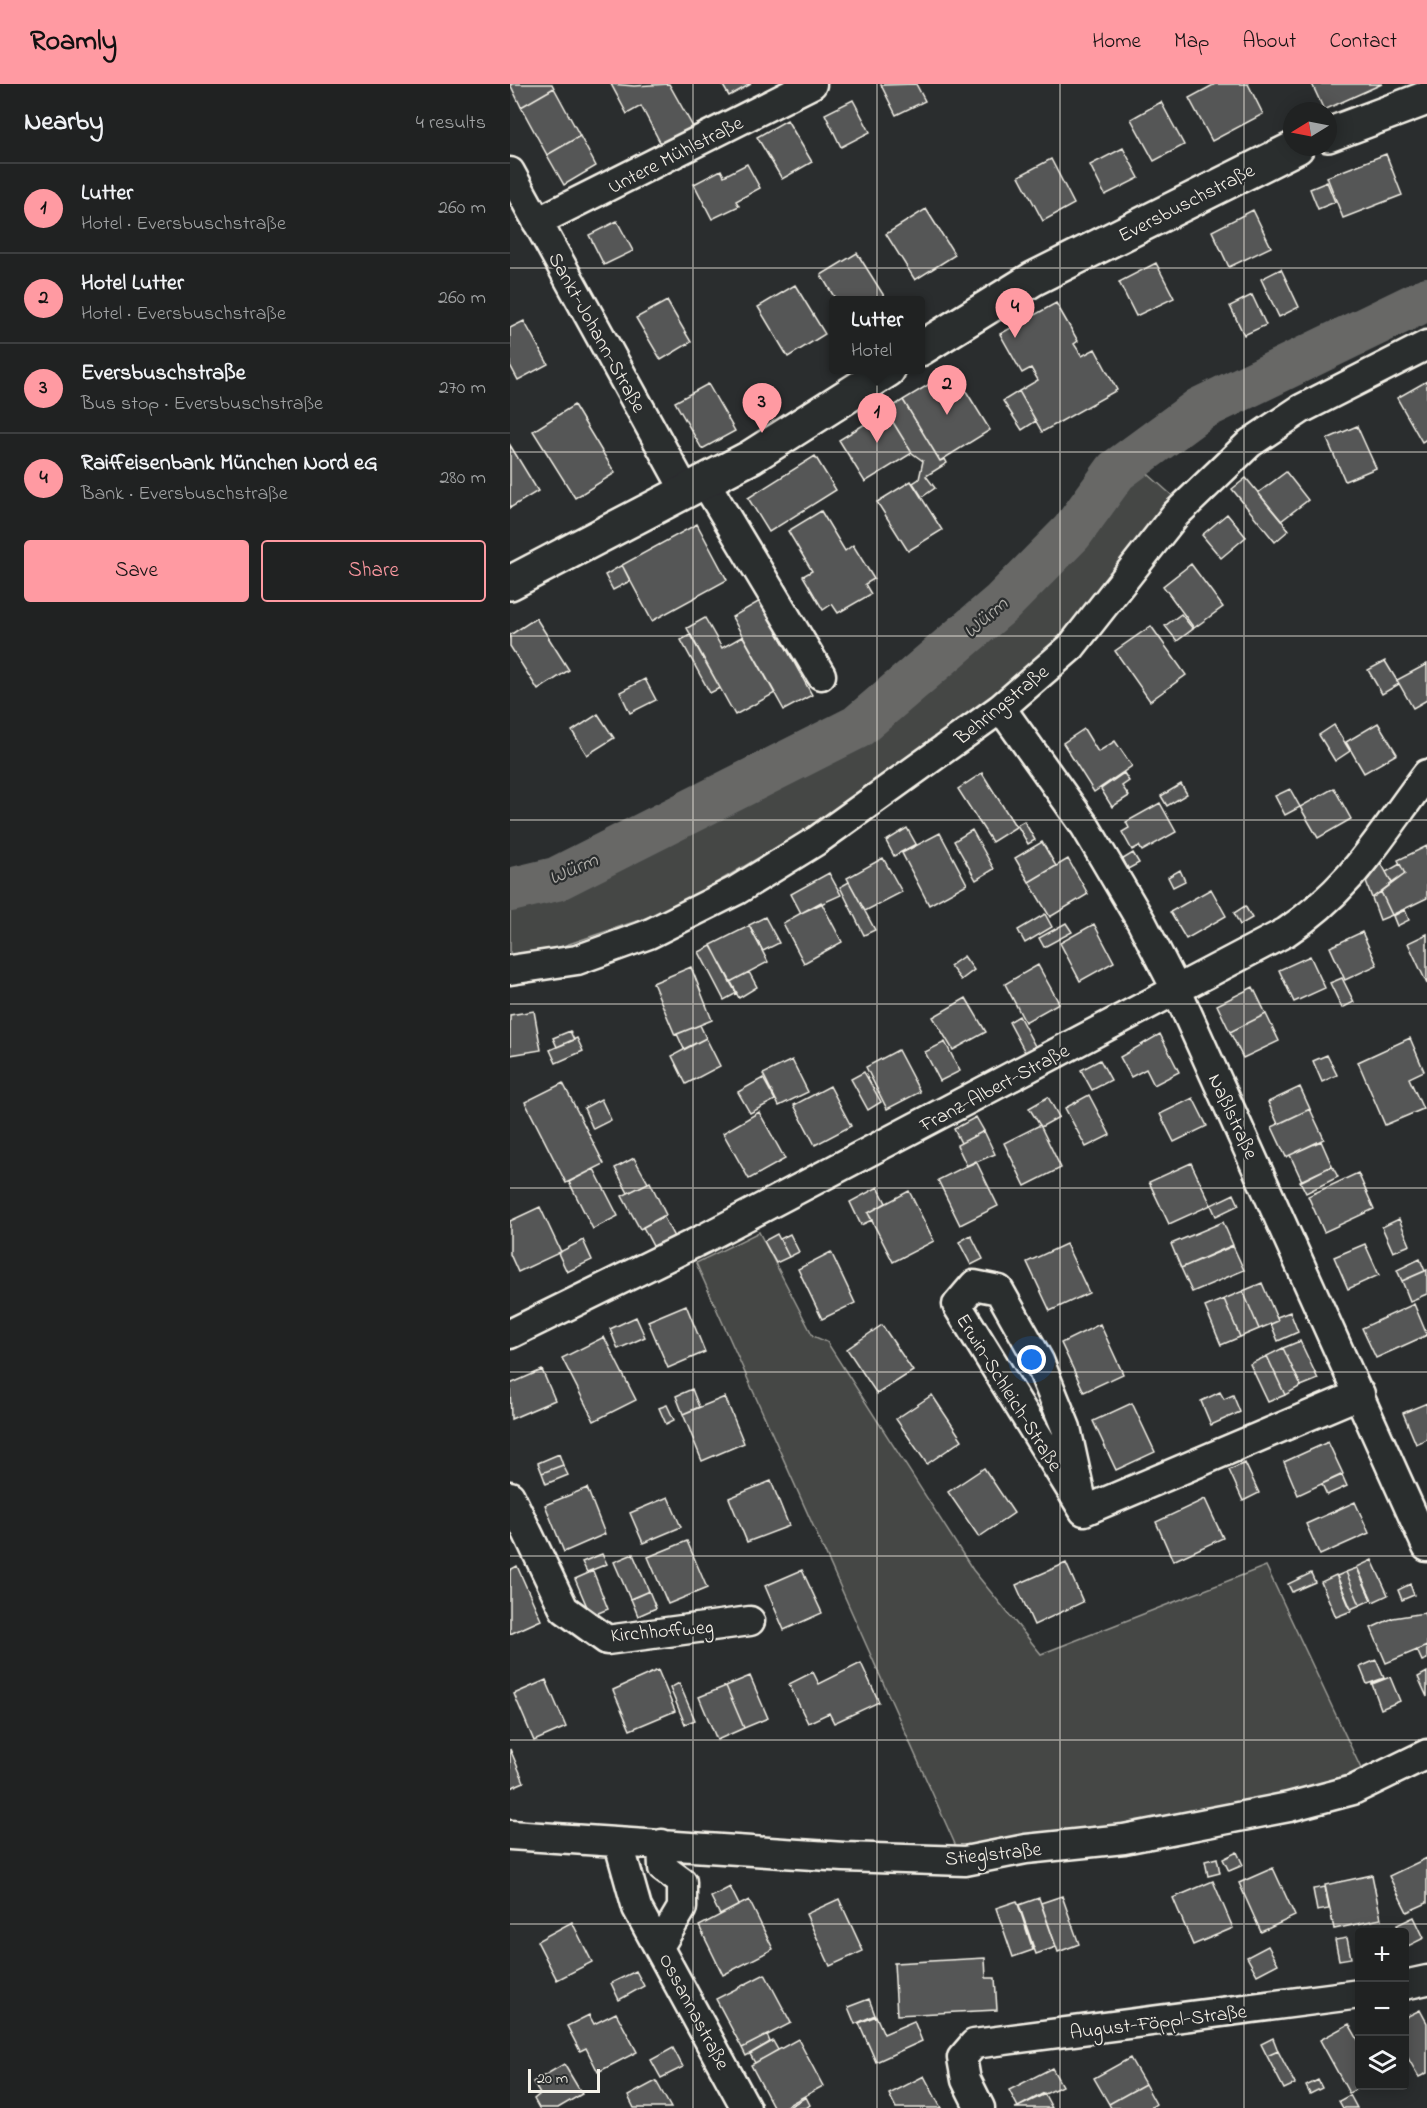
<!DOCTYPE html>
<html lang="en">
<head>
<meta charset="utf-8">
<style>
  body { margin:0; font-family:"Indie Flower",sans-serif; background:#2d2f2f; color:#f1f3f6 }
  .controls { position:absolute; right:18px; bottom:18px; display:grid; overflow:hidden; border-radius:6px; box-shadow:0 3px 15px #0003 }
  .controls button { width:54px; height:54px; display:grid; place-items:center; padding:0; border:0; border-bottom:2px solid #3d3f40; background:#202222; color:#f1f3f6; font:30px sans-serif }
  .compass { position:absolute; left:773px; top:18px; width:54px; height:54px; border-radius:50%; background:#202222; box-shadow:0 3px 15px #0003; rotate:260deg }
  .scale { position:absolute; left:18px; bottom:15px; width:72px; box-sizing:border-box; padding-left:6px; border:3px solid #f4f1e8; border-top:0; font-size:16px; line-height:21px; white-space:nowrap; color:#f4f1e8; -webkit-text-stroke:4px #2a2d2e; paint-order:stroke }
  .you { position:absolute; left:522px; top:1276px; width:21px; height:21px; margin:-15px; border:4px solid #fff; border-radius:50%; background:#1a73e8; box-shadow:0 0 0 9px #1a73e833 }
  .badge { display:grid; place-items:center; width:39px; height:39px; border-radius:50%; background:#ff9aa2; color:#111; font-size:20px; font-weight:700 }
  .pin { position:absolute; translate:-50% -50px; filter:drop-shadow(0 2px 3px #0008) }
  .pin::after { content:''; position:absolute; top:32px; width:21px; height:18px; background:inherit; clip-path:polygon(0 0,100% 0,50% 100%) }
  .popup { position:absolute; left:319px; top:212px; width:96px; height:78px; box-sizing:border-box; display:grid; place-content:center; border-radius:6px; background:#202222; filter:drop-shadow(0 2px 4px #0005); font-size:20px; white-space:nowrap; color:#a2a4a5 }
  .popup b { font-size:22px; color:#f1f3f6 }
  .popup::after { content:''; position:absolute; left:50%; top:100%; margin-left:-12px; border:12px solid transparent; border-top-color:#202222 }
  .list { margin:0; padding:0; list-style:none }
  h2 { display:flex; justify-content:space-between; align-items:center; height:78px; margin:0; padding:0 24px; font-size:26px }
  h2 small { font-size:20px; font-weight:400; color:#a2a4a5 }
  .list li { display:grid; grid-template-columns:39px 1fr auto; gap:18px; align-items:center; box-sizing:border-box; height:90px; padding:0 24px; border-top:2px solid #3d3f40 }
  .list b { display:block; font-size:22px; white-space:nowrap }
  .list p { margin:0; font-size:20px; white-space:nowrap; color:#a2a4a5 }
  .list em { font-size:20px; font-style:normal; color:#a2a4a5 }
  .actions { display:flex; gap:12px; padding:18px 24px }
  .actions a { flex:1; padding:14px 0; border:2px solid #ff9aa2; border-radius:6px; text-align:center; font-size:21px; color:#ff9aa2 }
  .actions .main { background:#ff9aa2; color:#111 }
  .icon { flex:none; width:33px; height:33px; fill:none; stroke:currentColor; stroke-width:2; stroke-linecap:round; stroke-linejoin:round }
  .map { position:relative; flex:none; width:917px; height:2024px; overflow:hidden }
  header { display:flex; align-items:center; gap:36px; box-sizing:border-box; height:84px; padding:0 30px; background:#ff9aa2; color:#111 }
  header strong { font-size:28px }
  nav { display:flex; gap:33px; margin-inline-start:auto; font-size:21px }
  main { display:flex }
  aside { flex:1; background:#202222 }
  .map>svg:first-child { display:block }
  .green { fill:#444645; stroke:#9c9c96; stroke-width:1.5 }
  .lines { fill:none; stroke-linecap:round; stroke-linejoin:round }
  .river { stroke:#676866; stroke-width:44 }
  .building { fill:#555756; stroke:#f4f1e8; stroke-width:1.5 }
  .minor-casing { stroke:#f4f1e8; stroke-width:33 }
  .secondary-casing { stroke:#f4f1e8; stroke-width:38 }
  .minor { stroke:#2a2d2e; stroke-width:28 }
  .secondary { stroke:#2a2d2e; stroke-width:33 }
  .grid { fill:none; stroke:#f4f1e8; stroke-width:1.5; stroke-opacity:0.55 }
  .labels { text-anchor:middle; stroke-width:4.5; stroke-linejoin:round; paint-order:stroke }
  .street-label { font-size:20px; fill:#f4f1e8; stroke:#2a2d2e }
  .water-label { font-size:21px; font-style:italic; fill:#b5b3ae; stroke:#2a2d2e }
</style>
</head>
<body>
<header>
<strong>Roamly</strong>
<nav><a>Home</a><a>Map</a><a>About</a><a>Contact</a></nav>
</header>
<main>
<aside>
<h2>Nearby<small>4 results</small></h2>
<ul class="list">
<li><span class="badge">1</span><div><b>Lutter</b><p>Hotel · Eversbuschstraße</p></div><em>260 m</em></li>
<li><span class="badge">2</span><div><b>Hotel Lutter</b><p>Hotel · Eversbuschstraße</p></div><em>260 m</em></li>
<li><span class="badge">3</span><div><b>Eversbuschstraße</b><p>Bus stop · Eversbuschstraße</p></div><em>270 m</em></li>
<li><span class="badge">4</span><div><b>Raiffeisenbank München Nord eG</b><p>Bank · Eversbuschstraße</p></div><em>280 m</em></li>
</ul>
<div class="actions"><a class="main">Save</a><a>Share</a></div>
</aside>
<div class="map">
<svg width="917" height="2024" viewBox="0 0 917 2024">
  <rect width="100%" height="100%" fill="#2a2d2e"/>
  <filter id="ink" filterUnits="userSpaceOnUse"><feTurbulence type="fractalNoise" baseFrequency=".0167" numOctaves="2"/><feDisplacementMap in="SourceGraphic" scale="12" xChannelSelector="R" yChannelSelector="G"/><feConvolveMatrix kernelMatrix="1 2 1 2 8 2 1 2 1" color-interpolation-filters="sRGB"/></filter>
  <g filter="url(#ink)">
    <!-- green -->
    <path class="green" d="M630,383L665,414L543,576L363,706L162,825L0,880V821L88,795L162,751L335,672L363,651L427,587L517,517L584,451Z
      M249,1148L303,1252L317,1258L463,1486L531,1570L756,1482L854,1691L708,1729L449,1769L186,1179Z"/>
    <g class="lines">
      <!-- river -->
      <path class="river" d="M0,806L46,795L347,643L492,519L562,448L606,387L690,325L917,215"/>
    </g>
    <!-- building -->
    <path class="building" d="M0,0H42L44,4L11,23Z
      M101,0L124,2L159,0L183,43L151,60L131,22L117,30Z
      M212,0H241L219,12Z
      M406,0L415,17L386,31L371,1Z
      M705,0H738L753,30L702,57L679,14Z
      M802,0H872L814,26Z
      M44,4L70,52L37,71L11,23Z
      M343,16L360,48L331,63L315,30Z
      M651,18L674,61L644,77L621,35Z
      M277,36L302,78L272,95L247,53Z
      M70,52L86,82L54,101L37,71Z
      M613,64L629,94L595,111L580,81Z
      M876,70L892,111L833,134L817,93Z
      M541,75L564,120L533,137L509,92Z
      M237,80L250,104L226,117L229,122L202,135L184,100L211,86L214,92Z
      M817,98L825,118L808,125L800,105Z
      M416,125L445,171L405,196L376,150Z
      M743,126L761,163L719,183L702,147Z
      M107,137L123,167L94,181L79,151Z
      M347,169L376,215L373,216H326L311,191Z
      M646,179L664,214L626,232L609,198Z
      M771,185L789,223L769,233L751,195Z
      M285,201L315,250L278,273L248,223Z
      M742,211L756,241L734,251L720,222Z
      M157,217L181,258L151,276L126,234Z
      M546,219L568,257L564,260L572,272L585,265L607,306L532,348L509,307L528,296L521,284L512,289L490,250Z
      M14,237L38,280L8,296L0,281V244Z
      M443,286L480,346L430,377L393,316Z
      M917,297V355L912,358L887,314Z
      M198,300L225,347L192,365L165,318Z
      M509,307L526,337L512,346L493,317Z
      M393,316L430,377L435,375L437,379L416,392L425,404L412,413L403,399L409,395L413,377L402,369L376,327Z
      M64,321L105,389L65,414L23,347Z
      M376,327L402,369L355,398L329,356Z
      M847,342L866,384L835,397L817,355Z
      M0,361L28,407L0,424Z
      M305,372L326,406L259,448L238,414Z
      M776,388L798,416L771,437L748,409Z
      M736,394L779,446L765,458L722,405Z
      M401,397L432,446L398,467L367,418Z
      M311,427L335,467L343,461L364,495L355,500L361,510L328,529L322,520L313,526L293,492L302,487L278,447Z
      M717,430L736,453L711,474L692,451Z
      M187,440L217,496L142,537L112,481Z
      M681,480L713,523L684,544L653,502Z
      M112,481L120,497L103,506L95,491Z
      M250,517L302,611L274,626L222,533Z
      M671,530L683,545L667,557L655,542Z
      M26,534L59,586L28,606L0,562V551Z
      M195,534L212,564L233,552L265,609L225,631L177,544Z
      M641,542L676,591L640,617L605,567Z
      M180,551L210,604L200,609L171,556Z
      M875,577L889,600L872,610L858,586Z
      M917,580V616L903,624L887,596Z
      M135,595L146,616L120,629L110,608Z
      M88,630L104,654L77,671L62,647Z
      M868,639L887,670L854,689L836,658Z
      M824,641L840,667L825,677L809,651Z
      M574,645L588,668L605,657L622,682L584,708L553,659Z
      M472,689L506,743L482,758L448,705Z
      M614,689L619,697L612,702L619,712L602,723L591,705Z
      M671,700L677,710L657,722L651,712Z
      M824,704L841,735L808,754L790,723Z
      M780,705L790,723L775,731L765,712Z
      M650,719L666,748L632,767L629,762L622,766L612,748L619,744L616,738Z
      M514,737L525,756L518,760L507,741Z
      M397,744L406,760L384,772L376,757Z
      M462,746L484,785L466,796L444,757Z
      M430,749L457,800L419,821L392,769Z
      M532,758L546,782L519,798L505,774Z
      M917,762V814L882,831L871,808L895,790L888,776Z
      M623,769L629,779L618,785L613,775Z
      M373,774L392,808L355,827L337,794Z
      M558,775L578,810L540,833L519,798Z
      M871,779L882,799L862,814L856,798Z
      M890,780L895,790L882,799L876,788Z
      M670,786L675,797L663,803L658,793Z
      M319,789L331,811L291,829L281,810Z
      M339,798L365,846L354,851L330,803Z
      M701,805L716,832L676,855L660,828Z
      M871,808L882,831L870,836L862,814Z
      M311,818L332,858L294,879L273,839Z
      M735,822L742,834L730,841L724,829Z
      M895,826L899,836L887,842L883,832Z
      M535,830L542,843L515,859L508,846Z
      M255,833L269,859L253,867L239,841Z
      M556,839L562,848L534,863L529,854Z
      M584,840L604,878L570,897L550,859Z
      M239,842L258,878L220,898L201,861Z
      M852,848L867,881L835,896L820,863Z
      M917,850V900L898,859Z
      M201,862L227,909L214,916L189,868Z
      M454,872L464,886L451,896L440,882Z
      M800,872L815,904L784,918L769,886Z
      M528,881L549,919L515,938L495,900Z
      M181,883L202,936L165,951L143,899Z
      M239,888L247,903L229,914L220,898Z
      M832,894L844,918L832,924L820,899Z
      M743,903L756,930L720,948L707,921Z
      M456,914L476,948L443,966L423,933Z
      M24,927L31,966L0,971V931Z
      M756,930L769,957L733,974L720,948Z
      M509,932L526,964L516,970L499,938Z
      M190,941L196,954L174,965L167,950Z
      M60,947L64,956L47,963L43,954Z
      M650,950L669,988L644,1001L636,985L621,993L610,973Z
      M67,954L73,967L46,979L40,966Z
      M196,954L210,982L176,1000L162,972Z
      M900,954L914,987L899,994L913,1025L875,1041L848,978Z
      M435,958L450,987L430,997L415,968Z
      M388,966L410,1008L377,1025L356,983Z
      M817,971L827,991L812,998L803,977Z
      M282,976L298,1008L269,1022L253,990Z
      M590,976L601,996L582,1006L571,986Z
      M354,988L371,1018L358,1026L341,995Z
      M253,994L265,1016L240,1029L228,1008Z
      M53,999L94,1080L56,1099L15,1018Z
      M320,1002L341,1042L305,1061L284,1021Z
      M790,1003L800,1025L768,1040L758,1018Z
      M579,1011L600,1051L576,1063L555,1024Z
      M538,1013L549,1033L531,1043L519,1024Z
      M683,1014L697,1042L664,1058L650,1030Z
      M91,1015L101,1036L83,1045L74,1024Z
      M800,1025L814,1055L776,1073L762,1043Z
      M249,1028L275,1075L239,1095L213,1049Z
      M466,1033L474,1047L451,1059L444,1045Z
      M530,1041L551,1084L515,1102L494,1059Z
      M474,1047L485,1070L457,1082L447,1061Z
      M811,1057L822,1082L792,1097L780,1071Z
      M124,1074L138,1099L118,1109L105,1084Z
      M466,1077L488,1122L450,1141L428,1096Z
      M681,1079L701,1121L659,1140L639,1098Z
      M822,1082L828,1093L796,1109L790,1097Z
      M84,1085L108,1132L83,1145L59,1098Z
      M848,1089L864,1125L814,1148L798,1112Z
      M140,1098L156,1131L130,1145L112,1112Z
      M368,1103L376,1119L358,1129L362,1136L351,1141L340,1118Z
      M399,1107L424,1157L383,1178L358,1129Z
      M724,1110L729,1121L706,1132L701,1121Z
      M30,1123L51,1168L8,1188L0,1170V1137Z
      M153,1132L164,1153L144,1164L133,1143Z
      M889,1135L900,1161L883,1168L872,1143Z
      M713,1138L723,1161L671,1184L661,1160Z
      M267,1150L279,1173L266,1179L254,1157Z
      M280,1150L289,1168L279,1173L270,1155Z
      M461,1151L473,1175L461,1181L449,1158Z
      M73,1156L82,1176L57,1188L48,1169Z
      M556,1160L579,1209L540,1227L517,1178Z
      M855,1160L869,1191L838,1205L824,1173Z
      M723,1162L734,1186L682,1208L671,1184Z
      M321,1168L345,1219L312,1235L288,1185Z
      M910,1175L915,1187L892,1197L887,1186Z
      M917,1186V1210L900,1217L892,1197Z
      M752,1199L768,1237L749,1245L733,1207Z
      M733,1207L749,1245L730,1253L714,1215Z
      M714,1215L730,1253L711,1261L695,1223Z
      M904,1220L917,1251L866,1274L852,1244Z
      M176,1221L195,1268L158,1284L138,1237Z
      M780,1228L788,1248L768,1257L761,1240L768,1237L767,1233Z
      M126,1233L135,1253L108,1265L100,1245Z
      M590,1240L613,1290L574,1308L551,1259Z
      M372,1241L403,1287L367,1310L337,1265Z
      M94,1253L126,1316L84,1337L52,1274Z
      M790,1257L808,1295L791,1302L773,1264Z
      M773,1264L791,1302L775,1311L757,1272Z
      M757,1272L775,1311L758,1318L740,1280Z
      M32,1286L45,1316L1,1335L0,1300Z
      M182,1305L189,1323L173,1330L166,1312Z
      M710,1308L714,1315L723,1311L730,1328L701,1341L691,1317Z
      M422,1311L452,1356L417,1380L386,1335Z
      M215,1313L234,1359L192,1377L173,1330Z
      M622,1319L645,1368L606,1386L583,1337Z
      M917,1319V1355L906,1360L893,1329Z
      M157,1321L164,1336L156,1340L149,1324Z
      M818,1358L833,1390L788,1411L774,1378Z
      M49,1370L53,1381L32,1389L28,1379Z
      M735,1379L749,1409L733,1417L719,1386Z
      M53,1381L58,1391L36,1400L32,1389Z
      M474,1384L504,1429L469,1453L438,1408Z
      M832,1391L837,1402L817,1411L812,1400Z
      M261,1397L279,1442L237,1458L219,1414Z
      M77,1404L95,1450L54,1468L35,1421Z
      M158,1413L171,1443L133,1459L120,1429Z
      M695,1415L713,1454L663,1477L646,1438Z
      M845,1418L859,1449L810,1471L796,1440Z
      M177,1457L197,1504L158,1520L138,1473Z
      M92,1470L97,1480L77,1488L72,1478Z
      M123,1470L139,1507L120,1515L104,1478Z
      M862,1476L878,1511L863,1518L847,1483Z
      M556,1479L573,1518L524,1541L506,1501Z
      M7,1482L31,1536L0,1550V1486Z
      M847,1484L861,1516L850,1521L836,1488Z
      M292,1486L312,1529L274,1546L255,1502Z
      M83,1487L98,1525L81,1532L65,1495Z
      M836,1488L850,1521L841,1525L827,1492Z
      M801,1489L805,1498L782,1508L778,1500Z
      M826,1491L841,1527L826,1533L811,1498Z
      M900,1500L904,1511L892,1516L888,1506Z
      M139,1507L146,1524L128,1532L121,1515Z
      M914,1529L917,1536V1562L876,1579L861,1544L883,1534Z
      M917,1562V1575L912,1577L907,1566Z
      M866,1576L874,1594L857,1600L850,1583Z
      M351,1579L369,1618L324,1639L319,1629L298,1639L279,1600L303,1588L309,1600Z
      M148,1586L165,1627L120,1646L103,1606Z
      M917,1588V1613L908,1593Z
      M240,1592L258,1634L234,1644L216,1602Z
      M880,1593L890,1617L871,1625L862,1600Z
      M36,1596L56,1643L24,1657L4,1610Z
      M169,1599L185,1636L175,1640L160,1604Z
      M216,1602L234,1644L207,1656L189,1613Z
      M0,1665L14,1698L0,1704Z
      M727,1768L733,1781L719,1787L713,1775Z
      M707,1774L710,1789L698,1792L695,1777Z
      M917,1774V1819L897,1828L879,1792Z
      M763,1784L785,1832L751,1848L729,1799Z
      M862,1791L871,1835L824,1845L815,1801Z
      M703,1797L723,1844L683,1861L663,1814Z
      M220,1803L229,1821L210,1831L201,1813Z
      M815,1803L819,1825L807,1827L803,1805Z
      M552,1812L569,1860L548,1868L531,1819Z
      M529,1814L546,1863L526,1870L509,1821Z
      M329,1815L353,1867L320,1882L296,1830Z
      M239,1816L263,1865L213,1891L189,1842Z
      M507,1817L523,1866L503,1873L486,1824Z
      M904,1833L914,1854L898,1862L894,1848H891L887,1841Z
      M62,1838L82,1878L47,1896L27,1857Z
      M837,1854L841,1874L829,1876L825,1856Z
      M758,1862L768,1880L747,1891L737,1873Z
      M475,1874L476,1894H485L487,1926L387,1931L384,1879Z
      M126,1887L134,1902L109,1916L101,1899Z
      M255,1890L281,1939L232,1964L206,1915Z
      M359,1915L365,1931L345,1940L338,1923Z
      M910,1926L917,1939V1989L909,1993L894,1967V1934Z
      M106,1929L127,1968L88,1988L76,1964L70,1967L57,1942L79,1931L84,1940Z
      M366,1932L374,1950L404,1937L412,1957L366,1978L349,1939Z
      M839,1940L850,1959V2002H853L839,2009L810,1956Z
      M257,1951L260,1958L236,1972L232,1964Z
      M763,1954L768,1967L757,1972L751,1960Z
      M288,1955L313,2002L273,2024H264L241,1981Z
      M263,1957L268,1966L245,1979L240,1970Z
      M163,1964L173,1983L151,1994L141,1976Z
      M768,1967L785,2000L774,2005L757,1972Z
      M620,1974L635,2000L599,2020L584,1994Z
      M54,1980L72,2010L48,2024H29L24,2015L30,2010L23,1998Z
      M542,1984L552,2002L508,2023L499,2006Z
      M414,1992L431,2024H386L379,2010Z
      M808,1996L812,2004L800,2010L796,2002Z
      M146,1997L161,2024H124L118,2012Z
      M635,2000L646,2020L640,2024H601L599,2020Z
      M534,2009L542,2024H505L508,2023Z
      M840,2011L847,2024H833L829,2017Z
      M296,2013L300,2021L296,2024H277Z"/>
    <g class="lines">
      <defs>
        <path id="minor" d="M0,88L176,408
          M27,138L302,0
          M195,398L311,591
          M491,624L575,742L632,839L667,907L917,1463
          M0,886L67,876L139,850L227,806L306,757L491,624L561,563L665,431L740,359L791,325L917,261
          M0,1250L193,1155L776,848C844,802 869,753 917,690
          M0,1412L54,1525L97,1556L240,1537
          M574,1427L447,1221L464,1201L489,1206L529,1277L556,1344L574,1427L850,1310
          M0,1751L334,1773L455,1777L516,1765L614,1755L779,1723L843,1706L917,1670
          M109,1760L127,1824L236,2024
          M150,1861L172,1824V1798L153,1784L152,1760
          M894,1901L917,1896
          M470,2024L456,1996L452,1974L464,1960L850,1910"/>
        <path id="secondary" d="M818,51L917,14
          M410,265L523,195L787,63
          M0,499L241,373L378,286"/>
      </defs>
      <!-- minor casing -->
      <use href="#minor" class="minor-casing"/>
      <!-- secondary casing -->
      <use href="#secondary" class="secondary-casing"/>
      <!-- minor -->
      <use href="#minor" class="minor"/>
      <!-- secondary -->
      <use href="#secondary" class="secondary"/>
    </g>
  </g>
  <!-- grid -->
  <path class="grid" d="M183,0V2024M367,0V2024M550,0V2024M734,0V2024M0,184H917M0,368H917M0,552H917M0,736H917M0,920H917M0,1104H917M0,1288H917M0,1472H917M0,1656H917M0,1840H917"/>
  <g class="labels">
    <!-- street labels -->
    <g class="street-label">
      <text transform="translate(165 70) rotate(-27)" y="7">Untere Mühlstraße</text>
      <text transform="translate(676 118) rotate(-27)" y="7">Eversbuschstraße</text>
      <text transform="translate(88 248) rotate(61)" y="7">Sankt-Johann-Straße</text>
      <text transform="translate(491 620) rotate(-39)" y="7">Behringstraße</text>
      <text transform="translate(484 1003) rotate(-28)" y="7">Franz-Albert-Straße</text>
      <text transform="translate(724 1032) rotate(65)" y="7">Naßlstraße</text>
      <text transform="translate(500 1308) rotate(58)" y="7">Erwin-Schleich-Straße</text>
      <text transform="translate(152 1546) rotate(-5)" y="7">Kirchhoffweg</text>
      <text transform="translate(483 1769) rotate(-6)" y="7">Stieglstraße</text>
      <text transform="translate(185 1927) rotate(62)" y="7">Ossannastraße</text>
      <text transform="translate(648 1937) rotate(-7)" y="7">August-Föppl-Straße</text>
    </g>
    <!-- water labels -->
    <g class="water-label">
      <text transform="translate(475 533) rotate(-41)" y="7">Würm</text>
      <text transform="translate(63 784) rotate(-24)" y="7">Würm</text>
    </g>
  </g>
</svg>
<div class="controls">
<button>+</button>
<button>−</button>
<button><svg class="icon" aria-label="layers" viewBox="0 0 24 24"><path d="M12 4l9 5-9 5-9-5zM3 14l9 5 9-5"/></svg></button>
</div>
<svg class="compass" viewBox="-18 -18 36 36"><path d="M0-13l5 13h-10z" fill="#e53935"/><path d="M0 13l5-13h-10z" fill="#a2a4a5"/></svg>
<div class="scale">20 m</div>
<div class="you"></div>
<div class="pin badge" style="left:367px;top:359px">1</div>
<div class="popup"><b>Lutter</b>Hotel</div>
<div class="pin badge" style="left:437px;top:331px">2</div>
<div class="pin badge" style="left:252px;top:349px">3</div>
<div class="pin badge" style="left:505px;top:254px">4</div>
</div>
</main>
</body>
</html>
